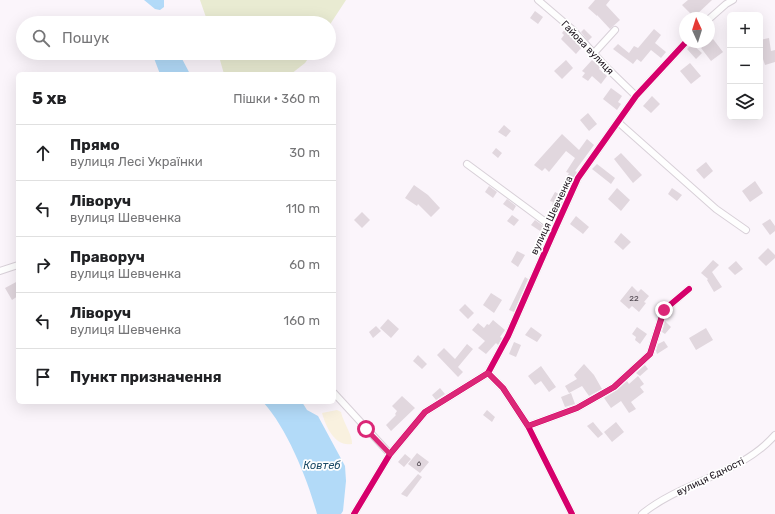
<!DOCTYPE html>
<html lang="uk">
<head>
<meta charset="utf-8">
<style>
  body { margin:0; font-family:Rubik,sans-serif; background:#f2f2f2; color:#202124 }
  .controls { position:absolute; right:12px; top:12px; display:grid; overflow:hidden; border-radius:6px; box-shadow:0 4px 16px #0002 }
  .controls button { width:36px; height:36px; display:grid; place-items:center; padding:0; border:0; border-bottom:1px solid #e0e0e0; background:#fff; color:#202124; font:20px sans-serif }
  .compass { position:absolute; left:679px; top:12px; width:36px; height:36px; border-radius:50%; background:#fff; box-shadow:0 4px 16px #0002; rotate:356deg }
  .stop { position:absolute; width:12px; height:12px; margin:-9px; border:3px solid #db2777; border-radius:50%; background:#fff }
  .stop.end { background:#db2777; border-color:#fff; box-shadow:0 1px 4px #0008 }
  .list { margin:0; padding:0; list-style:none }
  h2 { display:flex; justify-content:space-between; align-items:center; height:52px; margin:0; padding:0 16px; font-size:17px }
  h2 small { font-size:13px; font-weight:400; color:#757577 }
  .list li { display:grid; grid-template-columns:26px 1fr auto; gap:12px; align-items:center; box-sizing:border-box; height:56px; padding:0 16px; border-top:1px solid #e0e0e0 }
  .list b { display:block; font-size:15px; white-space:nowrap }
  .list p { margin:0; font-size:13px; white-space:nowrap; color:#757577 }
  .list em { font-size:13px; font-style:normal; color:#757577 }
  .icon { flex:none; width:22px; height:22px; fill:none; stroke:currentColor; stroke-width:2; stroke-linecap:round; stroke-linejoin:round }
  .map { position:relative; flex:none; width:775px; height:514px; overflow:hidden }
  .search { position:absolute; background:#fff; box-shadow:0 4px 16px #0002; left:16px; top:16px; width:320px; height:44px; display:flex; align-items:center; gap:10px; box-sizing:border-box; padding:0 14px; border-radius:22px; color:#757577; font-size:15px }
  .panel { position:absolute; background:#fff; box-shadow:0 4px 16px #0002; left:16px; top:72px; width:320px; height:332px; border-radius:6px }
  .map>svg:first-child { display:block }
  .green { fill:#e9ebd2 }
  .sand { fill:#f9f1df }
  .water { fill:#b2daf8 }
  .building { fill:#e1d7de }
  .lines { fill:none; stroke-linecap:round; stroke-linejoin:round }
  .street-casing { stroke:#d8d0d8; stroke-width:8 }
  .street { stroke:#fefefe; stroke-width:6 }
  .cycleway-casing { stroke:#fff; stroke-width:8 }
  .cycleway { stroke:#d6006c; stroke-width:6 }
  .route { stroke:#db2777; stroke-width:5 }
  .labels { text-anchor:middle; stroke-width:3.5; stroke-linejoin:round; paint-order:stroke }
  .number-label { font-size:8px; fill:#4e464e }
  .street-label { font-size:10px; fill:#1d151e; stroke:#fff }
  .water-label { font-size:11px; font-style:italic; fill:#1c4b66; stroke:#fff }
</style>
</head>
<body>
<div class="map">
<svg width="775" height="514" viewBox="0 0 775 514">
  <rect width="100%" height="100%" fill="#fbf5fb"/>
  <!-- green -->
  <path class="green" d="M200,0H346L329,26V23H208Z
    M218,53H312L305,63L291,74H224Z"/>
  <!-- sand -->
  <path class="sand" d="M337,410L341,412C343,422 353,436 352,444C335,447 326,427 322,413Z"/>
  <!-- water -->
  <path class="water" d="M144,0H164V7L160,10L155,9Z
    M152,53H179L190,74H160Z
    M263,402H302L307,410L318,416L345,466L346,481L343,511L341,514H317C308,480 287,428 263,402Z"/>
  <!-- building -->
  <path class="building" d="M595,0H610L606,5L620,20L610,29L597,15V16L588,8Z
    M688,0H712L694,17L682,5Z
    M535,11L543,17L538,24L530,18Z
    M565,29L582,47L576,54L561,39L564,35L562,33Z
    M584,29L592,37L588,41L581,32Z
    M654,29L661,35L655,43L666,52L661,58L651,50L641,62L637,59L633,64L613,49L618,44L629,53L634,46L638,48Z
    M769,38L771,51L775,50V62L765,65L760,50V40Z
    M713,39L723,52L711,61L701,48Z
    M692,44L702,53L696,59L687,49Z
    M566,60L573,68L562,79L554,71Z
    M592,60L600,67L599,69L607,76L601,84L592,76L588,81L582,77L585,73L582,71Z
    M690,63L701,76L691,84L680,71Z
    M611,88L622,96L618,102L621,104L617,110L603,99Z
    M652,96L660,104L651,113L643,106Z
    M588,113L597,124L589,131L580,120Z
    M504,125L511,131L506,137L498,132Z
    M562,134L579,150L587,139L594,145L575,171L577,172L569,185L563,182L569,173L566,172L575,158L566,151L549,172L545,168L542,171L534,165Z
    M496,148L502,153L498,158L492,153Z
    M621,153L642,175L633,183L614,159Z
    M706,162L713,171L704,179L696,170Z
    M597,164L615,178L611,184L592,169Z
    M755,181L763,193L750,202L742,191Z
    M414,185L428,195L440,208L431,217L418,204L417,206L405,198Z
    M489,186L497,192L493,198L485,192Z
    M617,188L630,200L621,211L608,199Z
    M672,188L682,195L677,201L668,194Z
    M555,192L565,197L559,209L552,205L553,202L550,201Z
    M507,199L516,206L513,211L503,204Z
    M362,212L370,220L362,228L354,220Z
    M512,215L519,220L514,226L507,221Z
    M576,216L589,227L583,234L570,224Z
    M770,219L775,226V231L770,235L762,224Z
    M535,220L546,228L543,233L531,225Z
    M621,233L631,242L623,250L614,242Z
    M768,248L775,255V258L766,266L758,258Z
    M517,251L525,255L518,267L511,262Z
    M713,260L719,265L712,272L722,287L714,292L707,280L708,279L701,273Z
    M736,261L743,269L735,275L728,268Z
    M525,277L528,279L514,312L509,310Z
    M18,281V296L12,300L5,288Z
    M632,286L638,292L641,289L649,296L644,302L646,303L639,312L632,306L629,309L620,301Z
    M491,293L502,300L494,313L483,305Z
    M465,304L474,313L468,319L459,310Z
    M388,319L399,329L391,338L380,328Z
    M493,320L505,330L500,337L502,338L498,345L496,343L486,354L478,348L485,341L472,330L478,323L484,328L487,324L489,325Z
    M665,321L671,327L665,334L662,332Z
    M376,326L381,331L373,338L369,332Z
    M531,327L542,335L537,342L525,335Z
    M637,327L647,334L640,344L635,340L636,337L632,334Z
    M706,328L713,340L696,350L689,338Z
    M664,341L668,347L657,354L656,351L658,344Z
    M514,342L521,345L516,357L509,354Z
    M467,344L473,349L458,367L463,372L458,377L437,355L444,348L455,359Z
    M418,355L427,364L422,369L413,361Z
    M584,364L594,375L602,389L589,396L582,386L569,393L565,386L577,379L574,375Z
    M645,365L648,369L640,376L636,373Z
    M541,366L556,387L549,392L541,381L535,385L528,376Z
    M638,376L644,384L640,387L644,392L631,402L636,409L629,413L621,401L611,408L604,398L617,390L627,381L629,384Z
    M440,388L445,394L436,400L432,395Z
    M571,393L575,404L565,407L561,397Z
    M402,396L415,408L391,431L386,425L396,415L395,414L397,411L392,406Z
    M487,410L495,417L492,422L483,415Z
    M593,422L603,434L598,438L587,426Z
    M616,422L624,432L612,442L604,432Z
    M417,453L429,462L420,473L408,464Z
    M405,454L411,459L404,467L398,462Z
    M418,474L422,477L407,497L401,494Z"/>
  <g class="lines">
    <defs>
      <path id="street" d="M538,0L572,29L606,67L636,96
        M709,19L726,4L733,0
        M594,53L615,30
        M618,122L716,209L746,230
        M467,164L555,229
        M0,271L18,265
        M334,393L390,454
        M528,426L577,408L614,387L650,354L664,310L689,289
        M354,514L390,454L425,412L488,373
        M572,514L528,426L503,388L488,373L508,336L555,229L578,178L636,96L686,42
        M642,514C682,481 740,475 775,435"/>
    </defs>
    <!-- street casing -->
    <use href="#street" class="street-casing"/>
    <!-- street -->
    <use href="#street" class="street"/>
    <defs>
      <path id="cycleway" d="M528,426L577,408L614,387L650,354L664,310L689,289
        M354,514L390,454L425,412L488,373
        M572,514L528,426L503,388L488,373L508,336L555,229L578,178L636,96L686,42"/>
    </defs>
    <!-- cycleway casing -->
    <use href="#cycleway" class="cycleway-casing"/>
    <!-- cycleway -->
    <use href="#cycleway" class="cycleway"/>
  </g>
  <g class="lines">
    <!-- route -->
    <path class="route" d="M366,429L390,454L425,412L488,373L503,388L528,426L577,408L614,387L650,354L664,310"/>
  </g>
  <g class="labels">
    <!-- number labels -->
    <g class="number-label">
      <text x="634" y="301">22</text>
      <text x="419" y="466">6</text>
    </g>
    <!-- street labels -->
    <g class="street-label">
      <text transform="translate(588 47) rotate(46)" y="4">Гайова вулиця</text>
      <text transform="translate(551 215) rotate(-65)" y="4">вулиця Шевченка</text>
      <text transform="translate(710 476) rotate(-26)" y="4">вулиця Єдності</text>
    </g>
    <!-- water labels -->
    <g class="water-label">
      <text x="322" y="469">Ковтеб</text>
    </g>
  </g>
</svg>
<div class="controls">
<button>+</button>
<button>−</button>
<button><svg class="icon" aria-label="layers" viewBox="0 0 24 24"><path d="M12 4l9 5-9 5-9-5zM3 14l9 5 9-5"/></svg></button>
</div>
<svg class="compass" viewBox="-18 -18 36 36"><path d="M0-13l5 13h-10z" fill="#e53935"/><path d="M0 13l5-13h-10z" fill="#757577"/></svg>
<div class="stop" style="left:366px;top:429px"></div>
<div class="stop end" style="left:664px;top:310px"></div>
<div class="search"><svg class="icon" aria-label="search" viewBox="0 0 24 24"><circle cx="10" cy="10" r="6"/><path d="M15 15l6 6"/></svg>Пошук</div>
<section class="panel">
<h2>5 хв<small>Пішки · 360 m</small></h2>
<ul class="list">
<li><svg class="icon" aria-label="ahead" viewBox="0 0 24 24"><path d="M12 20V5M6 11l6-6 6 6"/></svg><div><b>Прямо</b><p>вулиця Лесі Українки</p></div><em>30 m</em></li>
<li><svg class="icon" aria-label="left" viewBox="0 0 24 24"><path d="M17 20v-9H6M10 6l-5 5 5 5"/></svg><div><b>Ліворуч</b><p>вулиця Шевченка</p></div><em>110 m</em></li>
<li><svg class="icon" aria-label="right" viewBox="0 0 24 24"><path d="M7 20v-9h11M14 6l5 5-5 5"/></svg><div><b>Праворуч</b><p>вулиця Шевченка</p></div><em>60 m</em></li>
<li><svg class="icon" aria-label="left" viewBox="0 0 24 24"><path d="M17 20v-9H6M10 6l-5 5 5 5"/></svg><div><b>Ліворуч</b><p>вулиця Шевченка</p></div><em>160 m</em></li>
<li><svg class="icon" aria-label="arrive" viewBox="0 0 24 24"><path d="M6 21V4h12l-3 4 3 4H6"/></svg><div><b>Пункт призначення</b></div></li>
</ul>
</section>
</div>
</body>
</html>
